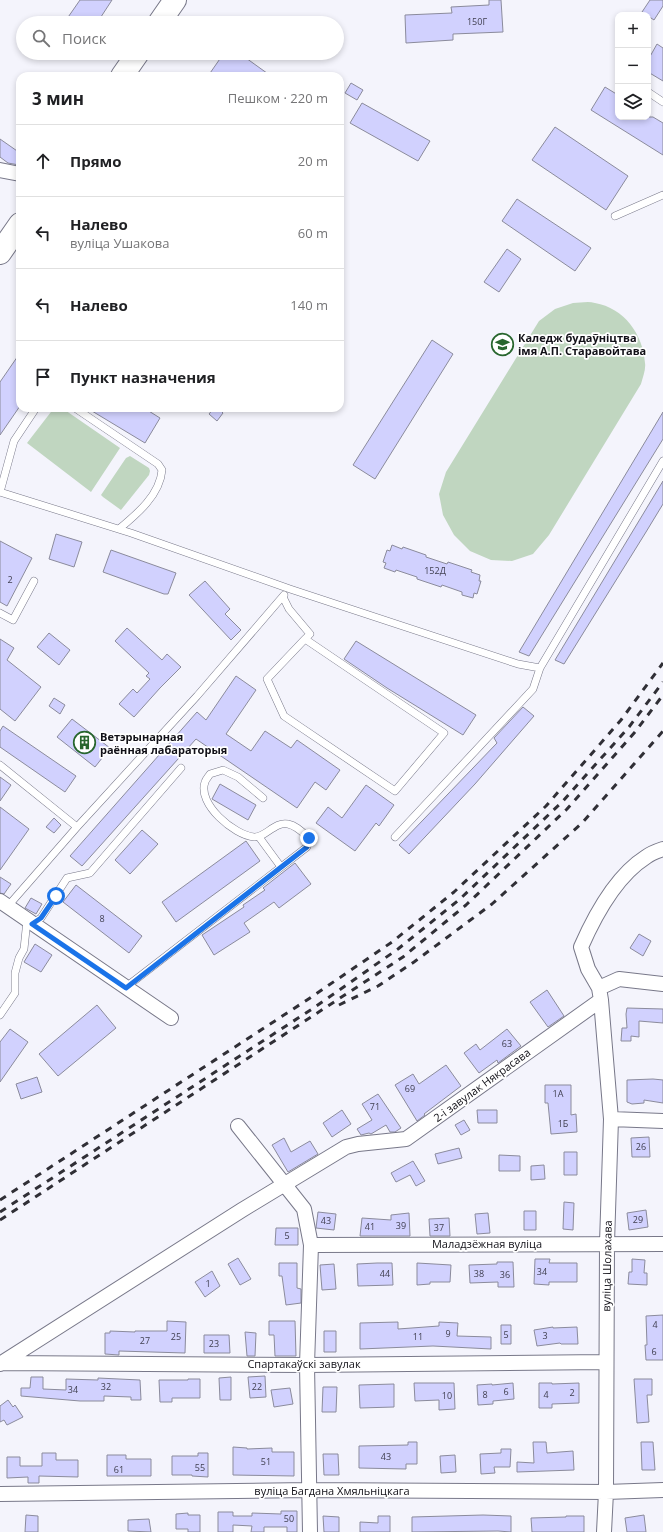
<!DOCTYPE html>
<html lang="ru">
<head>
<meta charset="utf-8">
<style>
  body { margin:0; font-family:"Open Sans",sans-serif; background:#f6f6f6; color:#202124 }
  .controls { position:absolute; right:12px; top:12px; display:grid; overflow:hidden; border-radius:8px; box-shadow:0 2px 6px #0003 }
  .controls button { width:36px; height:36px; display:grid; place-items:center; padding:0; border:0; border-bottom:1px solid #e0e0e0; background:#fff; color:#202124; font:20px sans-serif }
  .stop { position:absolute; width:12px; height:12px; margin:-9px; border:3px solid #1a73e8; border-radius:50%; background:#fff }
  .stop.end { background:#1a73e8; border-color:#fff; box-shadow:0 1px 4px #0008 }
  .list { margin:0; padding:0; list-style:none }
  h2 { display:flex; justify-content:space-between; align-items:center; height:52px; margin:0; padding:0 16px; font-size:17px }
  h2 small { font-size:13px; font-weight:400; color:#757577 }
  .list li { display:grid; grid-template-columns:26px 1fr auto; gap:12px; align-items:center; box-sizing:border-box; height:72px; padding:0 16px; border-top:1px solid #e0e0e0 }
  .list b { display:block; font-size:15px; white-space:nowrap }
  .list p { margin:0; font-size:13px; white-space:nowrap; color:#757577 }
  .list em { font-size:13px; font-style:normal; color:#757577 }
  .icon { flex:none; width:22px; height:22px; fill:none; stroke:currentColor; stroke-width:2; stroke-linecap:round; stroke-linejoin:round }
  .map { position:relative; flex:none; width:663px; height:1532px; overflow:hidden }
  .search { position:absolute; background:#fff; box-shadow:0 2px 6px #0003; left:16px; top:16px; width:328px; height:44px; display:flex; align-items:center; gap:10px; box-sizing:border-box; padding:0 14px; border-radius:22px; color:#757577; font-size:15px }
  .panel { position:absolute; background:#fff; box-shadow:0 2px 6px #0003; left:16px; top:72px; width:328px; height:340px; border-radius:12px }
  .map>svg:first-child { display:block }
  .green { fill:#c0d6c0 }
  .building { fill:#d1d1fe; stroke:#8b8b9c }
  .lines { fill:none; stroke-linecap:round; stroke-linejoin:round }
  .service-casing { stroke:#787889; stroke-width:8 }
  .minor-casing { stroke:#787889; stroke-width:16 }
  .primary-casing { stroke:#787889; stroke-width:24 }
  .service { stroke:#fff; stroke-width:7 }
  .minor { stroke:#fff; stroke-width:14 }
  .primary { stroke:#fff; stroke-width:22 }
  .rail { stroke:#302f36; stroke-width:3; stroke-dasharray:7 7; stroke-linecap:butt }
  .route { stroke:#1a73e8; stroke-width:5 }
  .labels { text-anchor:middle; stroke-width:3.5; stroke-linejoin:round; paint-order:stroke }
  .number-label { font-size:9px; fill:#414051 }
  .poi-label { font-size:11px; font-weight:bold; fill:#111017; stroke:#fff; text-anchor:start }
  .street-label { font-size:11px; fill:#111017; stroke:#fff }
</style>
</head>
<body>
<div class="map">
<svg width="663" height="1532" viewBox="0 0 663 1532">
  <rect width="100%" height="100%" fill="#f4f4fc"/>
  <!-- green -->
  <path class="green" d="M573,303C580,303 588,301 595,303C624,308 643,334 645,363C646,369 643,377 641,384L549,535L533,554L512,561L491,560L470,551L454,535L443,515L439,494L446,472L539,321L555,309Z
    M54,408H62L120,448L91,492L27,443Z
    M130,456L149,468L150,471L149,475L121,510L103,497L101,495L126,458Z"/>
  <!-- building -->
  <path class="building" d="M80,0H112L97,23H64Z
    M489,0H501L503,32L453,34V40L406,43L405,15L452,13L451,7L489,5Z
    M650,0H663V6L654,20L642,12Z
    M657,44L663,48V81L648,72V60Z
    M224,53H239L271,76H208Z
    M351,83L363,90L357,100L345,93Z
    M605,87L618,95V117H653L663,123V155L591,110Z
    M362,103L430,141L418,161L350,123Z
    M555,127L628,176L606,210L532,160Z
    M0,139L20,153V163L19,165L8,163L0,157Z
    M517,199L591,248L575,271L502,221Z
    M507,249L521,259L499,292L484,282Z
    M432,340L453,354L375,479L353,465Z
    M20,353V406L0,435V382Z
    M87,408H144L160,418L145,443Z
    M214,408H218L223,413L217,421L209,414Z
    M663,412V439L529,656L519,652Z
    M663,481V504L646,532L564,664L555,660Z
    M56,534L82,542L74,567L49,559Z
    M0,541L32,558L7,606L0,602Z
    M392,545L402,549L403,547L426,555V557L447,564L448,562L472,570L471,572L480,575L479,581H481L477,594L474,593L473,598L462,595V592L442,585L441,587L417,579V577L396,570L395,572L384,568L386,563L383,562L387,550L390,551Z
    M111,550L176,573L168,594H164L103,572Z
    M205,581L230,609L225,614L241,630L231,640L189,595Z
    M127,628L162,660L167,654L181,667L160,688L134,717L119,704L133,689L137,693L150,679L146,676L149,673L115,641Z
    M49,633L70,650L59,665L37,647Z
    M0,639L14,648L7,660L41,687L15,721L0,709Z
    M356,641L476,715L463,735L387,688L344,659Z
    M236,676L256,690L226,734L251,751L265,731L291,748L297,740L340,770L326,790L315,782L297,808L196,739L82,866L70,856L197,712L206,720Z
    M54,698L65,705L60,714L49,706Z
    M523,707L534,716L475,784L409,854L399,845L497,743L494,738Z
    M72,719L110,748L95,767L57,737Z
    M3,726L76,776L65,792L0,747V731Z
    M0,777L11,785L0,801Z
    M220,784L256,805L248,820L212,799Z
    M366,785L394,805L379,826L376,823L355,851L316,823L328,807L342,818Z
    M0,807L29,829L0,870Z
    M54,818L61,825L54,833L46,827Z
    M142,830L158,844L130,874L115,860Z
    M246,841L260,861L176,922L162,902Z
    M295,863L311,884L279,908L274,902L244,923L250,932L214,955L202,935L244,907L243,905L265,890L263,888Z
    M0,877L11,884L4,894L0,893Z
    M76,885L142,936L129,953L63,902Z
    M31,898L42,904L36,914L25,908Z
    M639,934L651,941L643,956L630,948Z
    M35,944L52,955L41,972L24,962Z
    M547,990L564,1016L548,1027L530,1002Z
    M97,1005L116,1028L58,1076L39,1054Z
    M627,1008L663,1009V1023L639,1021V1037L631,1036V1041H621L622,1028H627L626,1014Z
    M10,1029L28,1042L0,1082V1042Z
    M507,1029L521,1046L498,1063L497,1060L479,1073L464,1053L476,1044L480,1050Z
    M446,1065L461,1086L424,1114L425,1115L417,1121L395,1085L413,1074L419,1084Z
    M37,1077L42,1092L21,1099L16,1084Z
    M653,1079L663,1080V1103L644,1100V1103L632,1104L627,1102V1080Z
    M545,1085H571V1115L576,1114L577,1132L551,1134L548,1103H545Z
    M378,1094L401,1128L395,1132H390L386,1125L371,1134L369,1133L361,1135L357,1129L372,1120L362,1104Z
    M342,1110L351,1124L332,1137L323,1123Z
    M477,1110H497V1123H478Z
    M464,1120L470,1130L461,1135L455,1125Z
    M649,1137L650,1157H632L631,1138Z
    M284,1138L291,1152L310,1141L318,1154L288,1172L272,1145Z
    M459,1148L462,1158L438,1164L435,1154Z
    M564,1152H577V1175H564Z
    M499,1155L520,1156V1171H499Z
    M413,1161L425,1181L416,1186L410,1175L396,1182L391,1173Z
    M544,1165L545,1179L531,1180V1166Z
    M564,1202L574,1203L573,1230L563,1229Z
    M646,1210L648,1227L629,1230L627,1213Z
    M524,1211H536V1230H524Z
    M318,1212L336,1214L334,1230L316,1228Z
    M409,1213L410,1236H360L362,1218L391,1220V1215Z
    M488,1213L490,1233L477,1234L475,1214Z
    M449,1218L450,1236H430L429,1219Z
    M276,1228H298V1245H275Z
    M238,1258L251,1279L240,1285L228,1264Z
    M535,1259H550L549,1263H577V1282H549V1285L534,1284Z
    M632,1259L645,1260L644,1273H647V1285L628,1284L629,1272H632Z
    M497,1262H513L514,1287H498V1282L470,1283L469,1265L497,1264Z
    M279,1263H297V1288L301,1289V1303L286,1305L282,1276H279Z
    M377,1263H392L393,1285L358,1286L357,1264Z
    M417,1263L451,1265L450,1282H430V1284L417,1285Z
    M334,1264L336,1289L322,1290L320,1265Z
    M212,1271L220,1286L205,1297L195,1282Z
    M663,1315V1360H646L645,1345H647L646,1316Z
    M167,1321L186,1322L185,1353L119,1351V1355L105,1354V1333H110V1331L135,1332V1331H167Z
    M269,1321H295L296,1356H275L274,1335H269Z
    M398,1322V1329L439,1326V1322L458,1323L457,1336L491,1337V1349L433,1346L360,1349V1323Z
    M501,1325H511V1344H501Z
    M553,1327V1328L577,1327L578,1344H561L560,1343L537,1346L534,1330Z
    M324,1331H336V1352H324Z
    M245,1332L256,1333L255,1356H247Z
    M204,1335H229L230,1353H204Z
    M265,1376L266,1397L250,1398L248,1377Z
    M31,1377H43V1389L66,1390V1379L98,1380V1378L140,1380L141,1400H131V1397L104,1396V1401H80L21,1396V1388H30Z
    M231,1377V1400H220L219,1378Z
    M188,1379H200V1398H172V1402H160L159,1380H188Z
    M634,1379H652V1395H647L649,1422L637,1423Z
    M414,1383H454L455,1409L439,1410V1400L415,1401Z
    M513,1383L514,1399L493,1401V1404L478,1405L477,1385L492,1384V1385Z
    M539,1383H552V1384L579,1383V1403L552,1404V1408H539Z
    M394,1384V1407L360,1408L359,1385Z
    M323,1387H337L336,1412H322Z
    M290,1388L293,1404L274,1407L271,1390Z
    M8,1400L13,1407L15,1405L23,1417L7,1425L4,1420L0,1422V1406Z
    M408,1442H417V1464H406V1469L359,1468V1446L408,1445Z
    M533,1442H546L547,1453L573,1451L574,1470L517,1472V1462L534,1463Z
    M641,1442H653L655,1470H642Z
    M233,1447L247,1448V1449L272,1448V1452H294V1476L233,1475Z
    M501,1449H511L510,1467H494L495,1473L481,1474L480,1454L501,1453Z
    M42,1453H56V1460H78V1477L39,1476V1483H28V1477L7,1478V1457H20V1466H42Z
    M198,1453H208V1477L192,1476V1475H172V1456H198Z
    M323,1454H338L339,1475H324Z
    M107,1455H126V1459H151V1476H107Z
    M455,1455L456,1472L441,1473L440,1456Z
    M281,1511H297V1532H287V1527H264V1532H251L252,1526L233,1525V1532H218V1512H233V1516H252V1513L281,1514Z
    M188,1513V1515H200V1532H188V1529H176V1514Z
    M26,1515L38,1516V1532H25Z
    M483,1515L511,1516V1532L498,1531L412,1532V1517Z
    M644,1515L646,1532H627L625,1518Z
    M323,1516L339,1517V1532H324Z
    M378,1516H390V1532H360V1522L378,1523Z
    M566,1516H584V1532H532L531,1518L566,1517Z
    M149,1519L151,1532L128,1531V1520Z"/>
  <g class="lines">
    <defs>
      <path id="service" d="M648,92L663,102
        M615,216L663,195
        M36,408L14,441L0,492L131,533L290,589L518,664L540,668
        M75,408L158,464L162,470C160,495 137,514 119,529
        M283,597L289,609L310,634L305,639L267,679L284,716L395,791L444,733L305,639
        M0,613L13,620L34,581
        M0,765L77,827
        M259,837L281,867
        M395,837L533,689L540,668L663,461
        M8,906L77,827L197,696L284,595
        M32,923L41,918L67,878L90,873L181,768
        M126,987L307,847L309,838C302,832 297,826 288,824C275,821 265,838 254,837C234,835 197,804 205,782C206,779 209,776 210,774L223,770L238,777L263,798
        M0,1015L15,993V973L19,958L24,949L27,920"/>
      <path id="minor" d="M0,170L20,174
        M0,901L171,1018
        M599,988L588,969L581,947C595,915 616,876 646,857C651,853 657,851 663,849
        M601,1000L611,1119L607,1243L606,1492L604,1532
        M611,1119L663,1121
        M238,1126L304,1209L311,1245L307,1365L310,1532
        M311,1245L663,1244
        M3,1363L307,1365L605,1362
        M0,1364L242,1210L346,1147L358,1144L406,1139L601,1000L599,988L619,979L663,984
        M0,1494L309,1490L606,1492L663,1490"/>
      <path id="primary" d="M159,23L175,0
        M122,76L138,53
        M0,253L20,224"/>
    </defs>
    <!-- service casing -->
    <use href="#service" class="service-casing"/>
    <!-- minor casing -->
    <use href="#minor" class="minor-casing"/>
    <!-- primary casing -->
    <use href="#primary" class="primary-casing"/>
    <!-- service -->
    <use href="#service" class="service"/>
    <!-- minor -->
    <use href="#minor" class="minor"/>
    <!-- primary -->
    <use href="#primary" class="primary"/>
    <!-- rail -->
    <path class="rail" d="M339,1005L378,986L414,962L492,904L582,823L663,731
      M0,1200L307,1000L392,942L454,892L546,806L621,720L663,663
      M0,1212L312,1009L398,949L460,899L562,802L629,727L663,682
      M0,1220L403,957L466,905L567,809L635,732L663,695"/>
  </g>
  <g class="lines">
    <!-- route -->
    <path class="route" d="M56,896L41,918L32,924L126,988L307,847L309,838"/>
  </g>
  <!-- icons -->
  <defs>
    <symbol id="university-ring" viewBox="-11 -11 22 22"><circle r="9.5" fill="#fff" stroke="#28662e" stroke-width="1.5"/><path d="M0-5L7-2L0 1L-7-2ZM-4 1L0 2.5L4 1V4Q0 6-4 4Z" fill="#28662e"/></symbol>
    <symbol id="building-ring" viewBox="-11 -11 22 22"><circle r="9.5" fill="#fff" stroke="#28662e" stroke-width="1.5"/><path d="M-4-6H4V6H1V3H-1V6H-4ZM-2.5-4.3h1.7v1.8h-1.7ZM.8-4.3h1.7v1.8H.8ZM-2.5-1h1.7V.8h-1.7ZM.8-1h1.7V.8H.8Z" fill="#28662e"/></symbol>
  </defs>
  <g fill-rule="evenodd">
    <use href="#university-ring" x="490" y="332" width="25" height="25"/>
    <use href="#building-ring" x="72" y="730" width="25" height="25"/>
  </g>
  <g class="labels">
    <!-- number labels -->
    <g class="number-label">
      <text x="477" y="25">150Г</text>
      <text x="435" y="574">152Д</text>
      <text x="10" y="583">2</text>
      <text x="102" y="922">8</text>
      <text x="507" y="1047">63</text>
      <text x="410" y="1092">69</text>
      <text x="558" y="1097">1А</text>
      <text x="375" y="1110">71</text>
      <text x="563" y="1127">1Б</text>
      <text x="641" y="1150">26</text>
      <text x="638" y="1223">29</text>
      <text x="326" y="1224">43</text>
      <text x="401" y="1229">39</text>
      <text x="370" y="1230">41</text>
      <text x="439" y="1231">37</text>
      <text x="287" y="1239">5</text>
      <text x="542" y="1275">34</text>
      <text x="385" y="1277">44</text>
      <text x="479" y="1277">38</text>
      <text x="505" y="1278">36</text>
      <text x="208" y="1287">1</text>
      <text x="655" y="1328">4</text>
      <text x="448" y="1337">9</text>
      <text x="506" y="1338">5</text>
      <text x="545" y="1339">3</text>
      <text x="176" y="1340">25</text>
      <text x="418" y="1340">11</text>
      <text x="145" y="1344">27</text>
      <text x="214" y="1347">23</text>
      <text x="654" y="1355">6</text>
      <text x="106" y="1390">32</text>
      <text x="257" y="1390">22</text>
      <text x="73" y="1393">34</text>
      <text x="506" y="1395">6</text>
      <text x="572" y="1396">2</text>
      <text x="485" y="1398">8</text>
      <text x="546" y="1398">4</text>
      <text x="447" y="1399">10</text>
      <text x="386" y="1460">43</text>
      <text x="266" y="1465">51</text>
      <text x="200" y="1471">55</text>
      <text x="119" y="1473">61</text>
      <text x="289" y="1522">50</text>
    </g>
    <!-- poi labels -->
    <g class="poi-label">
      <text x="518" y="342">Каледж будаўніцтва<tspan x="518" dy="13">імя А.П. Старавойтава</tspan></text>
      <text x="100" y="741">Ветэрынарная<tspan x="100" dy="13">раённая лабараторыя</tspan></text>
    </g>
    <!-- street labels -->
    <g class="street-label">
      <text transform="translate(482 1085) rotate(-36)" y="4">2-і завулак Някрасава</text>
      <text x="487" y="1248">Маладзёжная вуліца</text>
      <text transform="translate(607 1266) rotate(-89)" y="4">вуліца Шолахава</text>
      <text x="304" y="1368">Спартакаўскі завулак</text>
      <text x="332" y="1495">вуліца Багдана Хмяльніцкага</text>
    </g>
  </g>
</svg>
<div class="controls">
<button>+</button>
<button>−</button>
<button><svg class="icon" aria-label="layers" viewBox="0 0 24 24"><path d="M12 4l9 5-9 5-9-5zM3 14l9 5 9-5"/></svg></button>
</div>
<div class="stop" style="left:56px;top:896px"></div>
<div class="stop end" style="left:309px;top:838px"></div>
<div class="search"><svg class="icon" aria-label="search" viewBox="0 0 24 24"><circle cx="10" cy="10" r="6"/><path d="M15 15l6 6"/></svg>Поиск</div>
<section class="panel">
<h2>3 мин<small>Пешком · 220 m</small></h2>
<ul class="list">
<li><svg class="icon" aria-label="ahead" viewBox="0 0 24 24"><path d="M12 20V5M6 11l6-6 6 6"/></svg><div><b>Прямо</b></div><em>20 m</em></li>
<li><svg class="icon" aria-label="left" viewBox="0 0 24 24"><path d="M17 20v-9H6M10 6l-5 5 5 5"/></svg><div><b>Налево</b><p>вуліца Ушакова</p></div><em>60 m</em></li>
<li><svg class="icon" aria-label="left" viewBox="0 0 24 24"><path d="M17 20v-9H6M10 6l-5 5 5 5"/></svg><div><b>Налево</b></div><em>140 m</em></li>
<li><svg class="icon" aria-label="arrive" viewBox="0 0 24 24"><path d="M6 21V4h12l-3 4 3 4H6"/></svg><div><b>Пункт назначения</b></div></li>
</ul>
</section>
</div>
</body>
</html>
